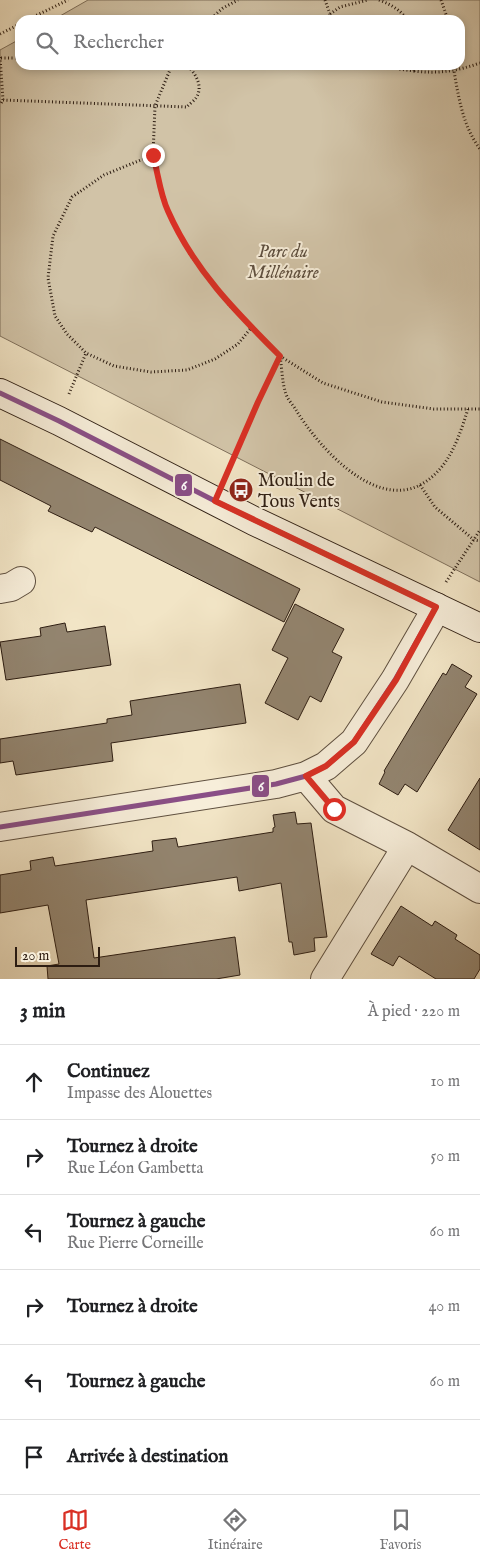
<!DOCTYPE html>
<html lang="fr">
<head>
<meta charset="utf-8">
<style>
  body { margin:0; font-family:"IM FELL English",serif; background:#f6f6f6; color:#202124 }
  .scale { position:absolute; left:15px; bottom:12px; width:85px; box-sizing:border-box; padding-left:5px; border:2px solid #2d1d12; border-top:0; font-size:14px; line-height:18px; white-space:nowrap; color:#2d1d12; -webkit-text-stroke:4px #f7eeda; paint-order:stroke }
  .stop { position:absolute; width:15px; height:15px; margin:-11px; border:4px solid #d93025; border-radius:50%; background:#fff }
  .stop.end { background:#d93025; border-color:#fff; box-shadow:0 1px 5px #0008 }
  .list { margin:0; padding:0; list-style:none }
  h2 { display:flex; justify-content:space-between; align-items:center; height:65px; margin:0; padding:0 20px; font-size:21px }
  h2 small { font-size:16px; font-weight:400; color:#757577 }
  .list li { display:grid; grid-template-columns:32px 1fr auto; gap:15px; align-items:center; box-sizing:border-box; height:75px; padding:0 20px; border-top:1px solid #e0e0e0 }
  .list b { display:block; font-size:19px; white-space:nowrap }
  .list p { margin:0; font-size:16px; white-space:nowrap; color:#757577 }
  .list em { font-size:16px; font-style:normal; color:#757577 }
  .icon { flex:none; width:28px; height:28px; fill:none; stroke:currentColor; stroke-width:2; stroke-linecap:round; stroke-linejoin:round }
  .map { position:relative; flex:none; width:480px; height:979px; overflow:hidden }
  .search { position:absolute; background:#fff; box-shadow:0 2px 8px #0003; left:15px; right:15px; top:15px; height:55px; display:flex; align-items:center; gap:12px; box-sizing:border-box; padding:0 18px; border-radius:15px; color:#757577; font-size:19px }
  .sheet { height:515px; background:#fff }
  nav { display:flex; justify-content:space-around; align-items:center; box-sizing:border-box; height:70px; border-top:1px solid #e0e0e0; background:#fff; font-size:14px; color:#757577 }
  nav a { display:grid; justify-items:center; gap:2px }
  nav .on { color:#d93025 }
  .map>svg:first-child { display:block }
  .green { fill:#d1c3a7; stroke:#7f705c }
  .building { fill:#938570; stroke:#2d1d12 }
  .lines { fill:none; stroke-linecap:round; stroke-linejoin:round }
  .street-casing { stroke:#5e4f3f; stroke-width:30 }
  .secondary-casing { stroke:#2d1d12; stroke-width:30 }
  .path { stroke:#2d1d12; stroke-width:3; stroke-dasharray:1 2.5; stroke-linecap:butt }
  .street { stroke:#f7eeda; stroke-width:28 }
  .secondary { stroke:#f7eeda; stroke-width:28 }
  .bus-1-casing { stroke:#f7eeda; stroke-width:9 }
  .bus-1 { stroke:#8a4f87; stroke-width:5 }
  .route { stroke:#d93025; stroke-width:6 }
  .labels { text-anchor:middle; stroke-width:4; stroke-linejoin:round; paint-order:stroke }
  .park-label { font-size:18px; font-style:italic; fill:#5e4f3f; stroke:#f7eeda }
  .poi-label { font-size:18px; fill:#2d1d12; stroke:#f7eeda; text-anchor:start }
  .line-badge { stroke:#f7eeda; stroke-width:2 }
  .badge-label { font-size:14px; text-anchor:middle; font-weight:bold; fill:#fff }
</style>
</head>
<body>
<div class="map">
<svg width="480" height="979" viewBox="0 0 480 979">
  <rect width="100%" height="100%" fill="#f2e5c6"/>
  <filter id="stains"><feTurbulence type="fractalNoise" baseFrequency=".004" numOctaves="4"/><feColorMatrix values="0 0 0 0 .2 0 0 0 0 .09 0 0 0 0 .02 0 0 0 .5 -.17"/></filter>
  <radialGradient id="worn" r=".72"><stop offset=".6" stop-color="#630" stop-opacity="0"/><stop offset="1" stop-color="#630" stop-opacity=".3"/></radialGradient>
  <!-- green -->
  <path class="green" d="M88,0H480V582L0,336V50L20,39V65H460V20H53Z"/>
  <!-- building -->
  <path class="building" d="M0,439L300,589L284,622L95,527L92,532L48,511L51,506L0,480Z
    M295,604L344,629L332,652L342,657L321,702L310,696L298,720L265,703L288,658L272,650Z
    M65,623L67,632L105,626L111,665L6,680L0,642L41,636L40,628Z
    M452,664L472,676L465,687L477,694L417,792L405,784L398,795L379,784L385,772L384,771L443,673L446,675Z
    M240,684L246,723L111,743L113,761L16,775L13,761L0,763V739L107,723V719L132,715L130,701Z
    M480,778V850L448,830Z
    M295,812L297,824L311,823L327,937L314,938L315,951L294,955L292,942H289L281,883L239,891L237,877L86,900L94,958L235,937L240,975L216,979H48L47,966L59,964L48,905L0,913V875L31,870L30,861L53,857L55,866L153,851L152,841L176,838L178,847L273,832V828L275,827L273,815Z
    M401,906L432,926L435,921L457,935L455,939L480,955V969L474,979H436L399,956L393,966L371,954Z"/>
  <g class="lines">
    <defs>
      <path id="street" d="M0,589L11,587L21,581
        M306,776L334,809L407,846L480,889
        M0,827L276,784L306,776L326,766L354,742L395,680L431,618L436,607
        M325,979L407,846"/>
      <path id="secondary" d="M0,393L59,421L254,521L480,628"/>
    </defs>
    <!-- street casing -->
    <use href="#street" class="street-casing"/>
    <!-- secondary casing -->
    <use href="#secondary" class="secondary-casing"/>
    <!-- path -->
    <path class="path" d="M325,0L332,20
      M379,0C390,4 401,10 407,20
      M441,0L448,20
      M330,14L340,7L368,0
      M27,20L68,0
      M209,20L223,8L238,0
      M0,34L20,24
      M0,57L3,100L0,105
      M1,58H20
      M172,65L155,106L153,155L167,209L191,256L230,306L280,356L323,383L382,402L434,409H468C459,437 449,470 420,485C373,509 318,446 296,410C293,405 288,400 286,394C282,383 282,368 280,356
      M390,65L398,69L414,71L415,65
      M453,65C458,94 462,125 480,149
      M414,71C438,74 457,71 480,63
      M3,100L187,107C189,104 194,101 196,98C204,86 195,73 187,65
      M153,155L104,175L72,197L53,236L48,278L55,316L67,334L86,353L114,366L151,372L187,370L215,359L238,344L251,328
      M69,394L86,353
      M468,409H480
      M226,476L258,402L280,357
      M420,485L435,507L474,540L480,541
      M446,582L480,530"/>
    <!-- street -->
    <use href="#street" class="street"/>
    <!-- secondary -->
    <use href="#secondary" class="secondary"/>
    <defs>
      <path id="bus-1" d="M0,393L59,421L215,501L436,607
        M0,827L276,784L306,776L326,766L354,742L395,680L436,607"/>
    </defs>
    <!-- bus-1 casing -->
    <use href="#bus-1" class="bus-1-casing"/>
    <!-- bus-1 -->
    <use href="#bus-1" class="bus-1"/>
  </g>
  <g class="lines">
    <!-- route -->
    <path class="route" d="M153,155C158,173 160,194 168,211C194,270 235,311 280,356L258,402L215,501L436,607L396,680L354,742L326,766L306,776L334,809"/>
  </g>
  <!-- icons -->
  <defs>
    <symbol id="bus-disc" viewBox="-11 -11 22 22"><circle r="9.5" fill="#8f2418" stroke="#f7eeda"/><path d="M-5-6H5V4H4V6H2V4H-2V6H-4V4H-5ZM-3.5-4V0h7V-4ZM-3.5 1.2v1.5H-2V1.2ZM2 1.2v1.5H3.5V1.2Z" fill="#fff"/></symbol>
  </defs>
  <g fill-rule="evenodd">
    <use href="#bus-disc" x="227" y="476" width="28" height="28"/>
  </g>
  <g class="labels">
    <!-- park labels -->
    <g class="park-label">
      <text x="283" y="257">Parc du<tspan x="283" dy="21">Millénaire</tspan></text>
    </g>
    <!-- poi labels -->
    <g class="poi-label">
      <text x="258" y="486">Moulin de<tspan x="258" dy="21">Tous Vents</tspan></text>
    </g>
  </g>
  <g class="line-badge">
    <rect x="174" y="473" width="19" height="24" rx="5" fill="#8a4f87"/>
    <rect x="251" y="774" width="19" height="24" rx="5" fill="#8a4f87"/>
  </g>
  <g class="badge-label">
    <text x="184" y="490">6</text>
    <text x="261" y="791">6</text>
  </g>
  <rect width="100%" height="100%" filter="url(#stains)"/>
  <rect width="100%" height="100%" fill="url(#worn)"/>
</svg>
<div class="scale">20 m</div>
<div class="stop" style="left:334px;top:809px"></div>
<div class="stop end" style="left:153px;top:155px"></div>
<div class="search"><svg class="icon" aria-label="search" viewBox="0 0 24 24"><circle cx="10" cy="10" r="6"/><path d="M15 15l6 6"/></svg>Rechercher</div>
</div>
<section class="sheet">
<h2>3 min<small>À pied · 220 m</small></h2>
<ul class="list">
<li><svg class="icon" aria-label="ahead" viewBox="0 0 24 24"><path d="M12 20V5M6 11l6-6 6 6"/></svg><div><b>Continuez</b><p>Impasse des Alouettes</p></div><em>10 m</em></li>
<li><svg class="icon" aria-label="right" viewBox="0 0 24 24"><path d="M7 20v-9h11M14 6l5 5-5 5"/></svg><div><b>Tournez à droite</b><p>Rue Léon Gambetta</p></div><em>50 m</em></li>
<li><svg class="icon" aria-label="left" viewBox="0 0 24 24"><path d="M17 20v-9H6M10 6l-5 5 5 5"/></svg><div><b>Tournez à gauche</b><p>Rue Pierre Corneille</p></div><em>60 m</em></li>
<li><svg class="icon" aria-label="right" viewBox="0 0 24 24"><path d="M7 20v-9h11M14 6l5 5-5 5"/></svg><div><b>Tournez à droite</b></div><em>40 m</em></li>
<li><svg class="icon" aria-label="left" viewBox="0 0 24 24"><path d="M17 20v-9H6M10 6l-5 5 5 5"/></svg><div><b>Tournez à gauche</b></div><em>60 m</em></li>
<li><svg class="icon" aria-label="arrive" viewBox="0 0 24 24"><path d="M6 21V4h12l-3 4 3 4H6"/></svg><div><b>Arrivée à destination</b></div></li>
</ul>
</section>
<nav>
<a class="on"><svg class="icon" aria-label="map" viewBox="0 0 24 24"><path d="M3 6l6-2 6 2 6-2v14l-6 2-6-2-6 2zM9 4v14M15 6v14"/></svg>Carte</a>
<a><svg class="icon" aria-label="directions" viewBox="0 0 24 24"><path d="M12 3l9 9-9 9-9-9zM9 14v-3h6M13 9l2 2-2 2"/></svg>Itinéraire</a>
<a><svg class="icon" aria-label="saved" viewBox="0 0 24 24"><path d="M7 4h10v16l-5-4-5 4z"/></svg>Favoris</a>
</nav>
</body>
</html>
